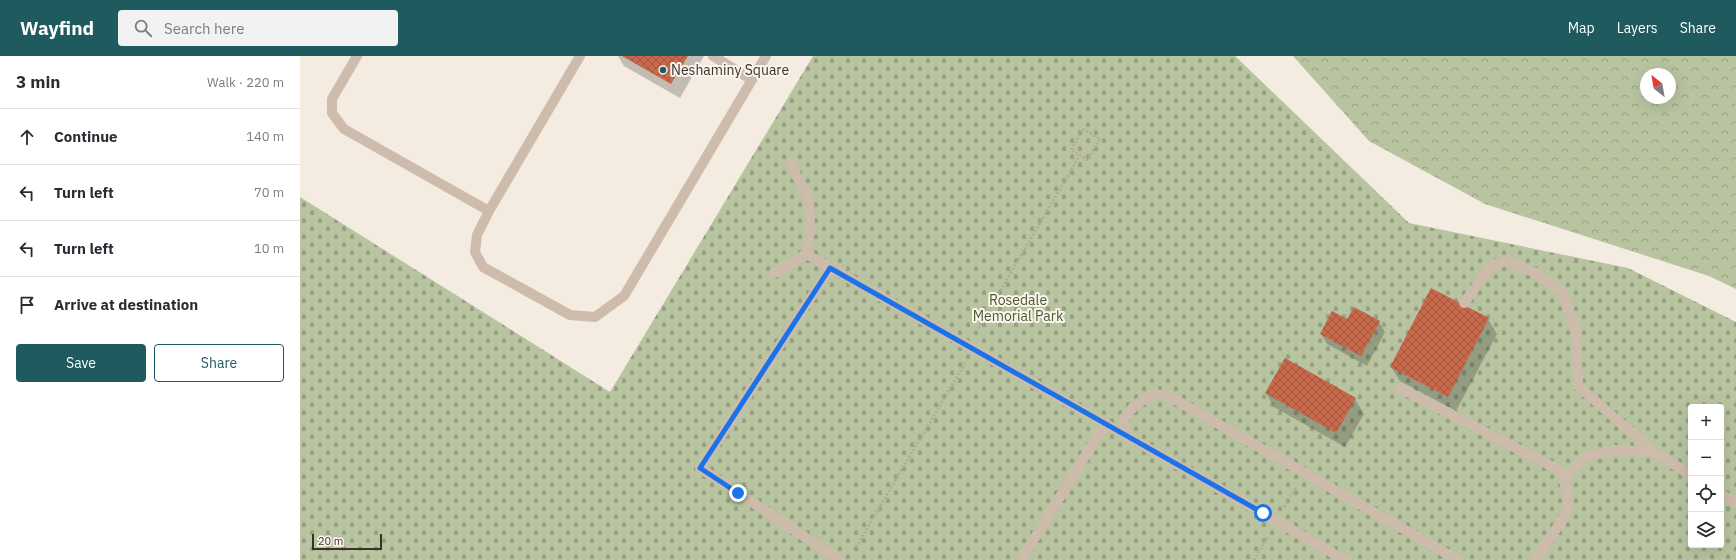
<!DOCTYPE html>
<html lang="en">
<head>
<meta charset="utf-8">
<style>
  body { margin:0; font-family:"IBM Plex Sans",sans-serif; background:#f2f2f3; color:#2b2b33 }
  .controls { position:absolute; right:12px; bottom:12px; display:grid; overflow:hidden; border-radius:4px; box-shadow:0 4px 16px #0002 }
  .controls button { width:36px; height:36px; display:grid; place-items:center; padding:0; border:0; border-bottom:1px solid #e1e1e2; background:#fff; color:#2b2b33; font:20px sans-serif }
  .compass { position:absolute; left:1340px; top:12px; width:36px; height:36px; border-radius:50%; background:#fff; box-shadow:0 4px 16px #0002; rotate:329deg }
  .scale { position:absolute; left:12px; bottom:10px; width:70px; box-sizing:border-box; padding-left:4px; border:2px solid #3b302b; border-top:0; font-size:11px; line-height:14px; white-space:nowrap; color:#3b302b; -webkit-text-stroke:3px #fbf5ee; paint-order:stroke }
  .stop { position:absolute; width:12px; height:12px; margin:-9px; border:3px solid #1a73e8; border-radius:50%; background:#fff }
  .stop.end { background:#1a73e8; border-color:#fff; box-shadow:0 1px 4px #0008 }
  .list { margin:0; padding:0; list-style:none }
  h2 { display:flex; justify-content:space-between; align-items:center; height:52px; margin:0; padding:0 16px; font-size:17px }
  h2 small { font-size:13px; font-weight:400; color:#7c7c81 }
  .list li { display:grid; grid-template-columns:26px 1fr auto; gap:12px; align-items:center; box-sizing:border-box; height:56px; padding:0 16px; border-top:1px solid #e1e1e2 }
  .list b { display:block; font-size:15px; white-space:nowrap }
  .list em { font-size:13px; font-style:normal; color:#7c7c81 }
  .actions { display:flex; gap:8px; padding:12px 16px }
  .actions a { flex:1; padding:9px 0; border:1px solid #1f5a5e; border-radius:4px; text-align:center; font-size:14px; color:#1f5a5e }
  .actions .main { background:#1f5a5e; color:#fff }
  .icon { flex:none; width:22px; height:22px; fill:none; stroke:currentColor; stroke-width:2; stroke-linecap:round; stroke-linejoin:round }
  .map { position:relative; flex:none; width:1436px; height:504px; overflow:hidden }
  header { display:flex; align-items:center; gap:24px; box-sizing:border-box; height:56px; padding:0 20px; background:#1f5a5e; color:#fff }
  header strong { font-size:19px }
  nav { display:flex; gap:22px; margin-inline-start:auto; font-size:14px }
  .search { width:280px; height:36px; background:#f2f2f3; display:flex; align-items:center; gap:10px; box-sizing:border-box; padding:0 14px; border-radius:4px; color:#7c7c81; font-size:15px }
  main { display:flex }
  aside { flex:1; background:#fff }
  .map>svg:first-child { display:block }
  .forest { fill:url(#forest-crowns); fill-rule:evenodd }
  .cemetery { fill:url(#cemetery-stones); fill-rule:evenodd }
  .shadow { fill:#0003 }
  .building { fill:url(#building-cross-hatch) }
  .lines { fill:none; stroke-linecap:round; stroke-linejoin:round }
  .path { stroke:#b9a596; stroke-width:2.5; stroke-dasharray:2 2; stroke-linecap:butt }
  .lane { stroke:#cdbbac; stroke-width:10 }
  .route { stroke:#1a73e8; stroke-width:5 }
  .poi-dot { fill:#1f5a5e; stroke:#fbf5ee; stroke-width:1.5 }
  .labels { text-anchor:middle; stroke-width:4; stroke-linejoin:round; paint-order:stroke }
  .poi-label { font-size:14px; fill:#3b302b; stroke:#fbf5ee; text-anchor:start }
  .park-label { font-size:14px; fill:#4a5a2e; stroke:#fbf5ee }
</style>
</head>
<body>
<header>
<strong>Wayfind</strong>
<div class="search"><svg class="icon" aria-label="search" viewBox="0 0 24 24"><circle cx="10" cy="10" r="6"/><path d="M15 15l6 6"/></svg>Search here</div>
<nav><a>Map</a><a>Layers</a><a>Share</a></nav>
</header>
<main>
<aside>
<h2>3 min<small>Walk · 220 m</small></h2>
<ul class="list">
<li><svg class="icon" aria-label="ahead" viewBox="0 0 24 24"><path d="M12 20V5M6 11l6-6 6 6"/></svg><div><b>Continue</b></div><em>140 m</em></li>
<li><svg class="icon" aria-label="left" viewBox="0 0 24 24"><path d="M17 20v-9H6M10 6l-5 5 5 5"/></svg><div><b>Turn left</b></div><em>70 m</em></li>
<li><svg class="icon" aria-label="left" viewBox="0 0 24 24"><path d="M17 20v-9H6M10 6l-5 5 5 5"/></svg><div><b>Turn left</b></div><em>10 m</em></li>
<li><svg class="icon" aria-label="arrive" viewBox="0 0 24 24"><path d="M6 21V4h12l-3 4 3 4H6"/></svg><div><b>Arrive at destination</b></div></li>
</ul>
<div class="actions"><a class="main">Save</a><a>Share</a></div>
</aside>
<div class="map">
<svg width="1436" height="504" viewBox="0 0 1436 504">
  <defs>
    <pattern id="forest-crowns" width="20" height="18" patternUnits="userSpaceOnUse"><rect width="20" height="18" fill="#b8c4a0"/><path d="M2 6a3 3 0 1 1 6 0M12 15a3 3 0 1 1 6 0" fill="none" stroke="#97a083"/></pattern>
    <pattern id="cemetery-stones" width="16" height="16" patternUnits="userSpaceOnUse"><rect width="16" height="16" fill="#b8c4a0"/><path d="M2 7V4a2 2 0 0 1 4 0v3zM10 15v-3a2 2 0 0 1 4 0v3z" fill="#97a083"/></pattern>
    <pattern id="building-cross-hatch" width="8" height="8" patternUnits="userSpaceOnUse"><rect width="8" height="8" fill="#c8694b"/><path d="M0 0l8 8M0 8l8-8" fill="none" stroke="#a4573f"/></pattern>
  </defs>
  <rect width="100%" height="100%" fill="#f4ebe1"/>
  <!-- forest -->
  <path class="forest" d="M993,0H1436V233L1409,220L1185,148L1069,85ZM1346,18H1370V42H1346Z"/>
  <!-- cemetery -->
  <path class="cemetery" d="M513,0H935L1109,167L1328,212L1436,266V504H0V141L310,336ZM1391,351H1421V489H1391Z"/>
  <!-- shadow -->
  <path class="shadow" d="M318,0H404L380,42L324,10Z
    M1188,263L1197,278L1156,355L1100,325L1091,311Z
    M1047,265L1079,266L1085,276L1067,310L1027,288L1021,278Z
    M966,337L1055,343L1064,358L1045,391L974,351Z"/>
  <!-- building -->
  <path class="building" d="M322,0H388L371,28Z
    M1131,232L1189,262L1148,341L1090,311Z
    M1054,251L1080,265L1061,300L1020,278L1032,255L1047,263Z
    M985,302L1056,342L1036,377L965,337Z"/>
  <g class="lines">
    <!-- path -->
    <path class="path" d="M783,73L800,83L788,104L771,94Z
      M676,276L780,99
      M984,451L996,431
      M556,491L665,307
      M954,504L968,480"/>
    <!-- lane -->
    <path class="lane" d="M57,0L32,43V57L44,73L189,155L280,0
      M413,0L452,24
      M189,155L177,179L175,196L183,211L270,259L295,261L324,240L466,0
      M506,198L1045,504
      M530,212L400,412L540,504
      M473,218L506,198L510,175L509,144L490,107
      M1164,247L1191,210L1205,205L1236,217L1263,237L1276,275L1278,330L1354,396
      M1100,332L1257,413C1265,424 1270,440 1267,454C1265,463 1241,494 1235,504
      M826,380L824,362L835,349L854,338L869,340L1158,504
      M1264,423L1285,401L1315,394L1354,396L1391,419
      M1421,438L1436,447
      M721,504L805,368"/>
  </g>
  <g class="lines">
    <!-- route -->
    <path class="route" d="M438,437L400,412L530,212L963,457"/>
  </g>
  <!-- markers -->
  <circle class="poi-dot" cx="363" cy="14" r="4"/>
  <g class="labels">
    <!-- poi labels -->
    <g class="poi-label">
      <text x="371" y="19">Neshaminy Square</text>
    </g>
    <!-- park labels -->
    <g class="park-label">
      <text x="718" y="249">Rosedale<tspan x="718" dy="16">Memorial Park</tspan></text>
    </g>
  </g>
</svg>
<div class="controls">
<button>+</button>
<button>−</button>
<button><svg class="icon" aria-label="locate" viewBox="0 0 24 24"><circle cx="12" cy="12" r="6"/><path d="M12 2v4M12 18v4M2 12h4M18 12h4"/></svg></button>
<button><svg class="icon" aria-label="layers" viewBox="0 0 24 24"><path d="M12 4l9 5-9 5-9-5zM3 14l9 5 9-5"/></svg></button>
</div>
<svg class="compass" viewBox="-18 -18 36 36"><path d="M0-13l5 13h-10z" fill="#e53935"/><path d="M0 13l5-13h-10z" fill="#7c7c81"/></svg>
<div class="scale">20 m</div>
<div class="stop" style="left:963px;top:457px"></div>
<div class="stop end" style="left:438px;top:437px"></div>
</div>
</main>
</body>
</html>
